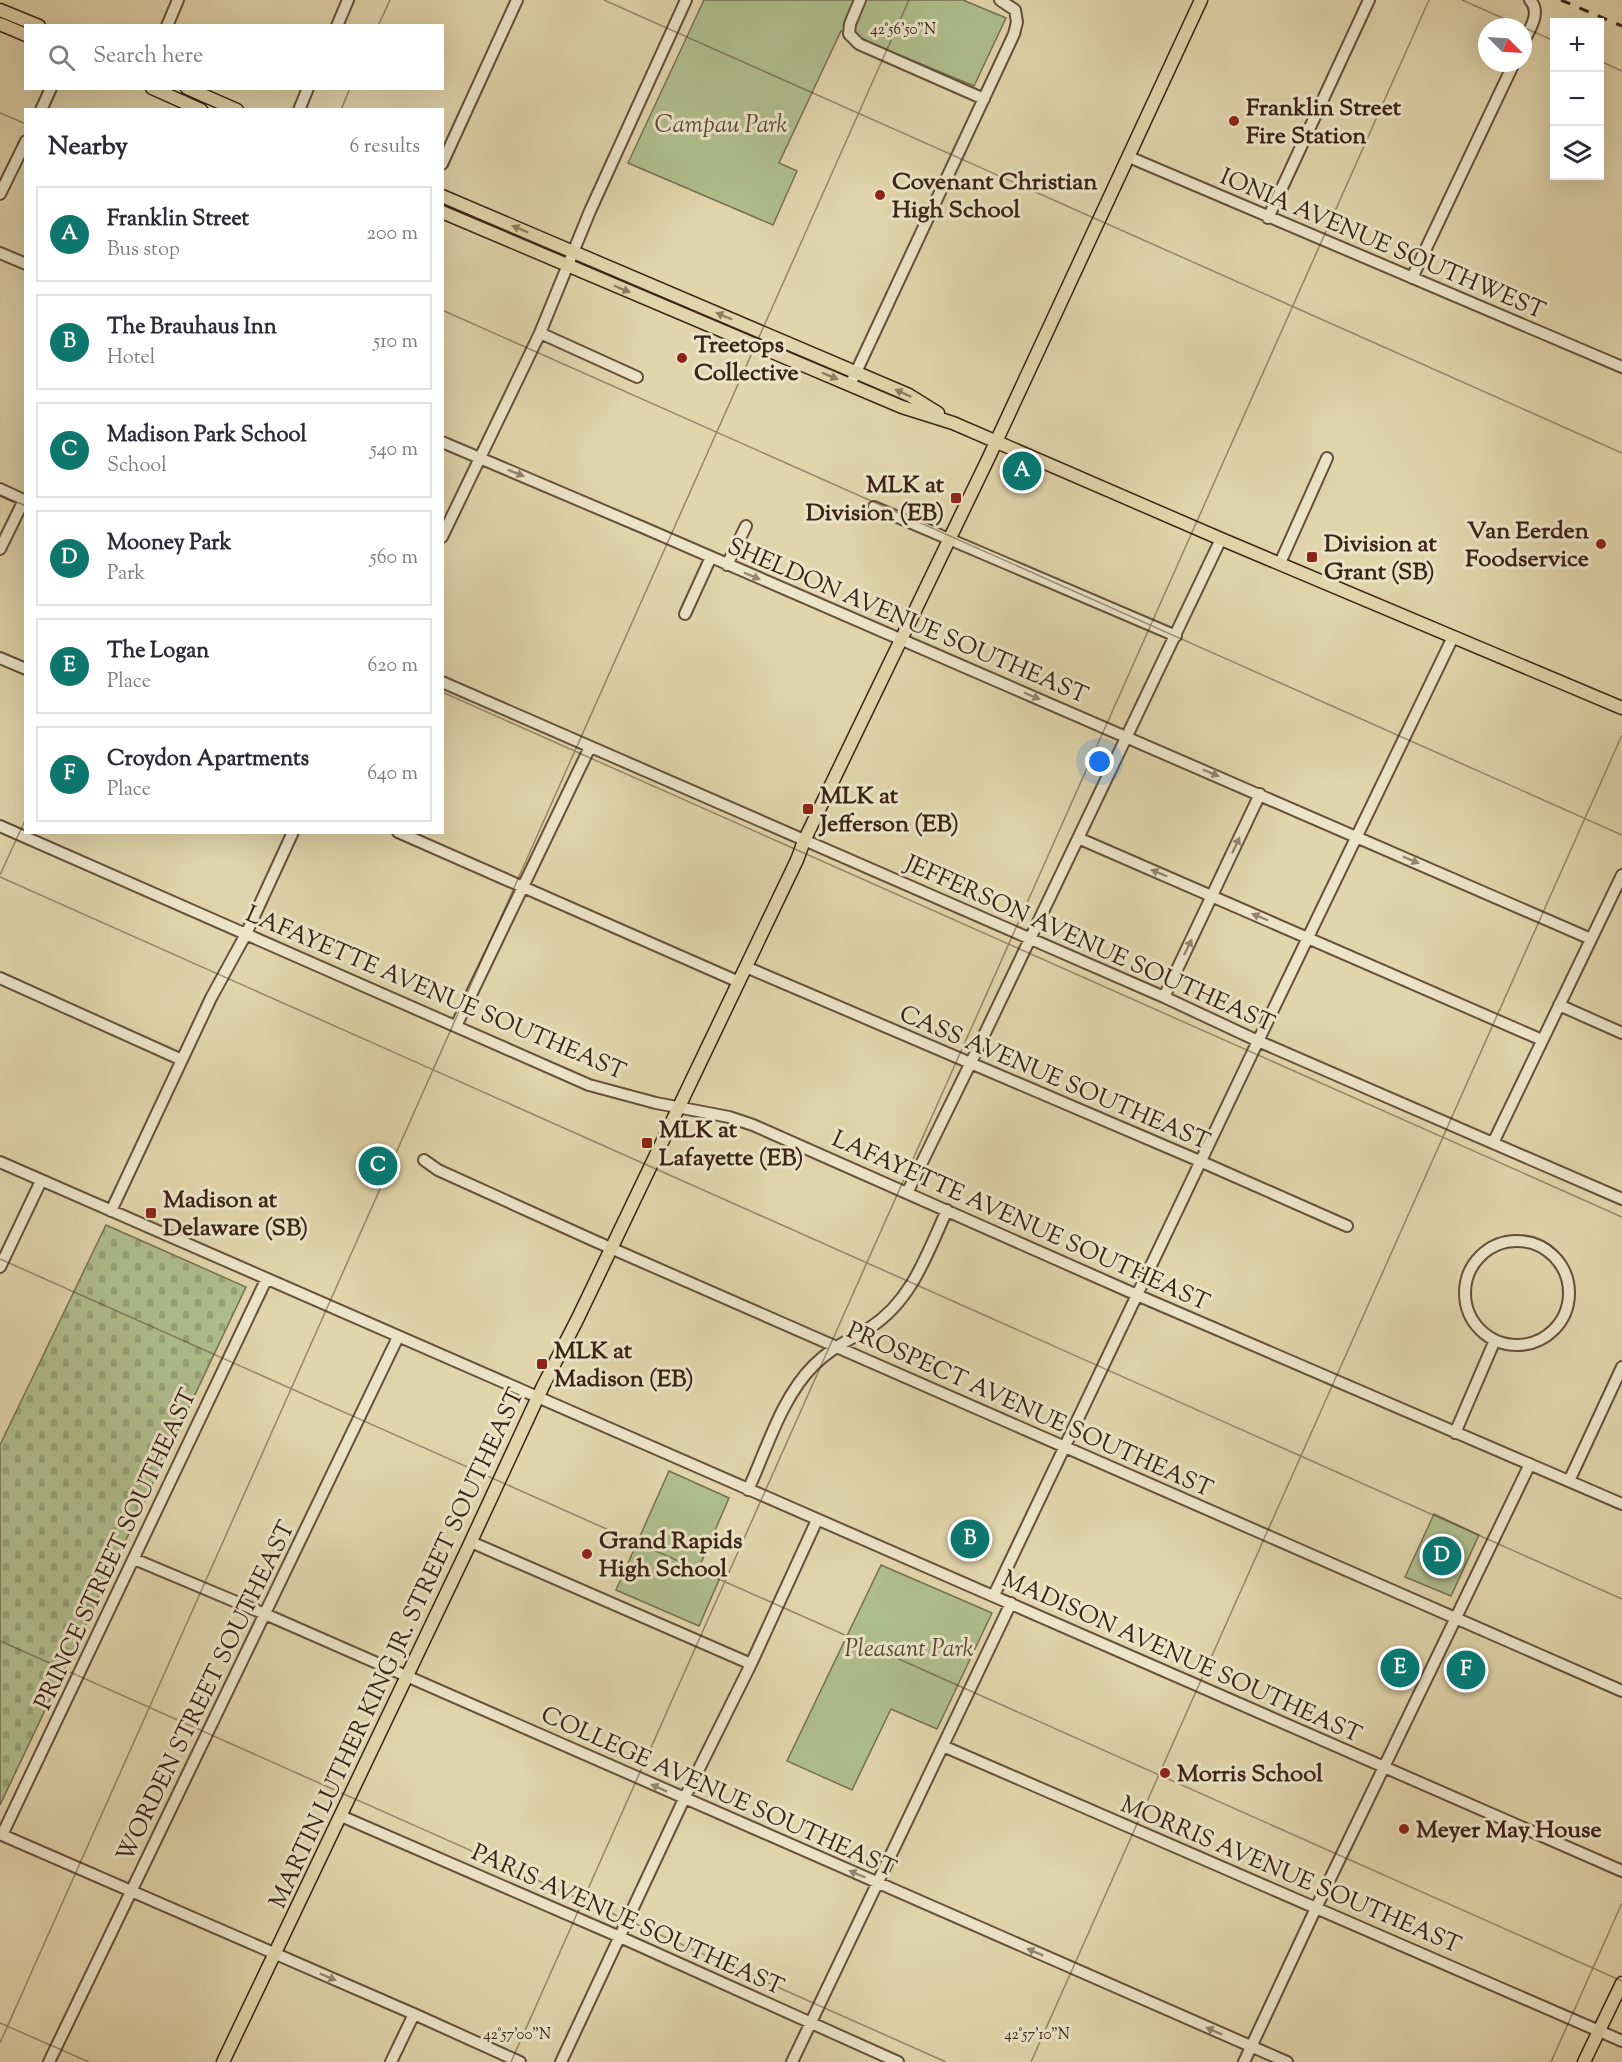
<!DOCTYPE html>
<html lang="en">
<head>
<meta charset="utf-8">
<style>
  body { margin:0; font-family:"Sorts Mill Goudy",serif; background:#f2f2f3; color:#2b2b33 }
  .controls { position:absolute; right:18px; top:18px; display:grid; overflow:hidden; border-radius:0px; box-shadow:0 6px 24px #0002 }
  .controls button { width:54px; height:54px; display:grid; place-items:center; padding:0; border:0; border-bottom:2px solid #e1e1e2; background:#fff; color:#2b2b33; font:30px sans-serif }
  .compass { position:absolute; left:1478px; top:18px; width:54px; height:54px; border-radius:50%; background:#fff; box-shadow:0 6px 24px #0002; rotate:114deg }
  .you { position:absolute; left:1100px; top:762px; width:21px; height:21px; margin:-15px; border:4px solid #fff; border-radius:50%; background:#1a73e8; box-shadow:0 0 0 9px #1a73e833 }
  .badge { display:grid; place-items:center; width:39px; height:39px; border-radius:50%; background:#0f766e; color:#fff; font-size:20px; font-weight:700 }
  .pin { position:absolute; translate:-50% -50%; border:3px solid #fff; box-shadow:0 2px 6px #0006 }
  .list { margin:0; padding:0; list-style:none }
  h2 { display:flex; justify-content:space-between; align-items:center; height:78px; margin:0; padding:0 24px; font-size:26px }
  h2 small { font-size:20px; font-weight:400; color:#7c7c81 }
  .list li { display:grid; grid-template-columns:39px 1fr auto; gap:18px; align-items:center; box-sizing:border-box; height:96px; margin:0 12px 12px; padding:0 12px; border:2px solid #e1e1e2; border-radius:0px }
  .list b { display:block; font-size:22px; white-space:nowrap }
  .list p { margin:0; font-size:20px; white-space:nowrap; color:#7c7c81 }
  .list em { font-size:20px; font-style:normal; color:#7c7c81 }
  .icon { flex:none; width:33px; height:33px; fill:none; stroke:currentColor; stroke-width:2; stroke-linecap:round; stroke-linejoin:round }
  .map { position:relative; flex:none; width:1622px; height:2062px; overflow:hidden }
  .search { position:absolute; background:#fff; box-shadow:0 6px 24px #0002; left:24px; top:24px; width:420px; height:66px; display:flex; align-items:center; gap:15px; box-sizing:border-box; padding:0 21px; border-radius:0px; color:#7c7c81; font-size:22px }
  .panel { position:absolute; background:#fff; box-shadow:0 6px 24px #0002; left:24px; top:108px; width:420px; height:726px; border-radius:0px }
  .map>svg:first-child { display:block }
  .cemetery { fill:url(#cemetery-stones); stroke:#767052; stroke-width:1.5 }
  .park { fill:#afbe8c; stroke:#767052; stroke-width:1.5 }
  .lines { fill:none; stroke-linecap:round; stroke-linejoin:round }
  .minor-casing { stroke:#66503d; stroke-width:14 }
  .major-casing { stroke:#3d2318; stroke-width:15 }
  .minor { stroke:#ece4c8; stroke-width:10 }
  .major { stroke:#e2d5ab; stroke-width:12 }
  .rail { stroke:#3d2318; stroke-width:3; stroke-dasharray:10 10; stroke-linecap:butt }
  .oneway { fill:#907c62 }
  .oneway2 { fill:#948470 }
  .ticks { fill:none; stroke:#3d2318; stroke-width:1.5; stroke-opacity:0.45 }
  .poi-dot { fill:#8f2418; stroke:#ece4c8; stroke-width:2 }
  .labels { text-anchor:middle; stroke-width:6; stroke-linejoin:round; paint-order:stroke }
  .poi-label { font-size:24px; font-weight:bold; fill:#3d2318; stroke:#ece4c8; text-anchor:start }
  .park-label { font-size:24px; font-style:italic; fill:#5a4a35; stroke:#ece4c8 }
  .street-label { font-size:24px; fill:#3d2318; stroke:#ece4c8 }
  .ticks-label { font-size:15px; text-anchor:middle; fill:#3d2318; stroke:#ece4c8; stroke-width:6; stroke-linejoin:round; paint-order:stroke }
</style>
</head>
<body>
<div class="map">
<svg width="1622" height="2062" viewBox="0 0 1622 2062">
  <defs>
    <pattern id="cemetery-stones" width="16" height="16" patternUnits="userSpaceOnUse" patternTransform="scale(1.5)"><rect width="16" height="16" fill="#afbe8c"/><path d="M2 7V4a2 2 0 0 1 4 0v3zM10 15v-3a2 2 0 0 1 4 0v3z" fill="#97a378"/></pattern>
  </defs>
  <rect width="100%" height="100%" fill="#e2d5ab"/>
  <filter id="stains"><feTurbulence type="fractalNoise" baseFrequency=".00333" numOctaves="4"/><feColorMatrix values="0 0 0 0 .2 0 0 0 0 .09 0 0 0 0 .02 0 0 0 .5 -.17"/></filter>
  <radialGradient id="worn" r=".72"><stop offset=".6" stop-color="#630" stop-opacity="0"/><stop offset="1" stop-color="#630" stop-opacity=".3"/></radialGradient>
  <!-- cemetery -->
  <path class="cemetery" d="M106,1225L246,1287L0,1805V1445Z"/>
  <!-- park -->
  <path class="park" d="M704,0H963L1006,18L974,86L841,31L779,163L797,171L773,225L628,163Z
    M669,1471L729,1498L701,1563L722,1573L699,1626L616,1590Z
    M1434,1514L1479,1535L1451,1596L1405,1577Z
    M881,1565L992,1613L937,1729L891,1709L852,1790L787,1761Z"/>
  <g class="lines">
    <defs>
      <path id="minor" d="M860,0L850,24L849,34L859,44L984,99
        M167,26L178,0
        M337,26L348,0
        M1523,43C1529,30 1542,13 1530,0
        M41,110L51,88
        M299,110L308,88
        M1129,157L1622,367
        M442,164L517,0
        M0,194L26,141
        M1268,218L1369,0
        M0,253L26,264
        M1412,278L1514,63
        M540,333L637,377
        M850,385L1014,34L1017,22L1015,10L1000,0
        M442,442L642,527L1591,939
        M0,489L26,501
        M874,507L1176,636
        M442,537L540,333L590,211L686,0
        M0,549L24,500
        M1280,563L1327,458
        M727,565L746,526
        M685,614L711,557
        M0,658L26,669
        M442,682L1164,997L1258,1041L1622,1199
        M0,826L589,1085L656,1103L729,1117L753,1125L1137,1295L1622,1504
        M398,832L739,982
        M1078,838L1542,1040
        M746,967L1202,1162L1347,1226
        M0,978L182,1060
        M1164,997L1260,794
        M1559,1005L1622,1033
        M456,1026L590,747
        M1493,1143L1622,875
        M424,1160L438,1170L597,1242L1622,1691
        M0,1162L1622,1871
        M907,1193L975,1054L1221,539
        M111,1211L211,998L246,934L293,832
        M1465 1293a52 52 0 1 1 104 0a52 52 0 1 1-104 0Z
        M0,1267L41,1181
        M1455,1433L1495,1340
        M1569,1481L1622,1367
        M748,1490C767,1449 781,1398 814,1365C832,1347 850,1340 871,1327C912,1300 927,1254 947,1210
        M471,1542L751,1664
        M134,1559L265,1614L1287,2062
        M994,1595L1258,1041L1453,637
        M943,1746L1622,2041
        M341,1816L620,1937L898,2062
        M0,1834L414,2014L520,2062
        M2,1835L266,1280
        M49,2062L398,1337
        M391,2062L414,2014
        M561,2062L684,1799L751,1664L817,1520
        M792,2062L1011,1603
        M1244,2062L1316,1908L1530,1464"/>
      <path id="major" d="M0,10L39,26
        M0,24L26,35
        M152,88L201,110
        M187,88L237,110
        M442,196L909,395L938,413
        M442,212L902,407L953,423L1221,539L1622,708
        M223,2062L467,1550L543,1386L577,1320L797,860L804,841L989,457L1201,0
        M1584,2062L1622,1983"/>
    </defs>
    <!-- minor casing -->
    <use href="#minor" class="minor-casing"/>
    <!-- major casing -->
    <use href="#major" class="major-casing"/>
    <!-- minor -->
    <use href="#minor" class="minor"/>
    <!-- major -->
    <use href="#major" class="major"/>
    <!-- rail -->
    <path class="rail" d="M1561,0L1622,26"/>
  </g>
  <!-- one-way arrows -->
  <defs><path id="oneway-solid" d="M-6-.8H1V-3.2L6.5 0L1 3.2V.8H-6Z" transform="scale(1.5)"/></defs>
  <g class="oneway">
    <use href="#oneway-solid" transform="translate(520 229) rotate(-157)"/>
    <use href="#oneway-solid" transform="translate(622 289) rotate(23)"/>
    <use href="#oneway-solid" transform="translate(724 316) rotate(-157)"/>
    <use href="#oneway-solid" transform="translate(830 376) rotate(23)"/>
    <use href="#oneway-solid" transform="translate(903 393) rotate(-155)"/>
  </g>
  <g class="oneway2">
    <use href="#oneway-solid" transform="translate(516 473) rotate(23)"/>
    <use href="#oneway-solid" transform="translate(752 576) rotate(23)"/>
    <use href="#oneway-solid" transform="translate(1032 696) rotate(23)"/>
    <use href="#oneway-solid" transform="translate(1211 773) rotate(23)"/>
    <use href="#oneway-solid" transform="translate(1236 845) rotate(-65)"/>
    <use href="#oneway-solid" transform="translate(1411 860) rotate(23)"/>
    <use href="#oneway-solid" transform="translate(1159 873) rotate(-157)"/>
    <use href="#oneway-solid" transform="translate(1260 917) rotate(-157)"/>
    <use href="#oneway-solid" transform="translate(1188 947) rotate(-64)"/>
    <use href="#oneway-solid" transform="translate(659 1788) rotate(-156)"/>
    <use href="#oneway-solid" transform="translate(857 1874) rotate(-157)"/>
    <use href="#oneway-solid" transform="translate(1035 1952) rotate(-156)"/>
    <use href="#oneway-solid" transform="translate(328 1977) rotate(23)"/>
    <use href="#oneway-solid" transform="translate(1214 2031) rotate(-156)"/>
  </g>
  <!-- ticks -->
  <path class="ticks" d="M604,0L1622,453M1462,0L1523,27M378,26L390,0M1523,27L1554,41M1600,61L1622,71M341,110L350,88M0,113L26,124M442,310L1622,835M0,495L26,506M442,692L1622,1217M0,875L26,818M0,877L1622,1599M0,1259L1622,1981M0,1641L946,2062M0,2023L89,2062M0,2043L909,0M511,2062L1429,0M1031,2062L1622,735M1551,2062L1622,1903"/>
  <!-- markers -->
  <g class="poi-dot">
    <circle cx="1234" cy="121" r="6"/>
    <circle cx="880" cy="195" r="6"/>
    <circle cx="682" cy="358" r="6"/>
    <rect x="950" y="492" width="12" height="12" rx="3"/>
    <circle cx="1601" cy="544" r="6"/>
    <rect x="1306" y="551" width="12" height="12" rx="3"/>
    <rect x="802" y="803" width="12" height="12" rx="3"/>
    <rect x="641" y="1137" width="12" height="12" rx="3"/>
    <rect x="145" y="1207" width="12" height="12" rx="3"/>
    <rect x="536" y="1358" width="12" height="12" rx="3"/>
    <circle cx="587" cy="1554" r="6"/>
    <circle cx="1165" cy="1773" r="6"/>
    <circle cx="1404" cy="1829" r="6"/>
  </g>
  <g class="labels">
    <!-- poi labels -->
    <g class="poi-label">
      <text x="1246" y="115">Franklin Street<tspan x="1246" dy="28">Fire Station</tspan></text>
      <text x="892" y="189">Covenant Christian<tspan x="892" dy="28">High School</tspan></text>
      <text x="694" y="352">Treetops<tspan x="694" dy="28">Collective</tspan></text>
      <text x="944" y="492" text-anchor="end">MLK at<tspan x="944" dy="28">Division (EB)</tspan></text>
      <text x="1589" y="538" text-anchor="end">Van Eerden<tspan x="1589" dy="28">Foodservice</tspan></text>
      <text x="1324" y="551">Division at<tspan x="1324" dy="28">Grant (SB)</tspan></text>
      <text x="820" y="803">MLK at<tspan x="820" dy="28">Jefferson (EB)</tspan></text>
      <text x="659" y="1137">MLK at<tspan x="659" dy="28">Lafayette (EB)</tspan></text>
      <text x="163" y="1207">Madison at<tspan x="163" dy="28">Delaware (SB)</tspan></text>
      <text x="554" y="1358">MLK at<tspan x="554" dy="28">Madison (EB)</tspan></text>
      <text x="599" y="1548">Grand Rapids<tspan x="599" dy="28">High School</tspan></text>
      <text x="1177" y="1781">Morris School</text>
      <text x="1416" y="1837">Meyer May House</text>
    </g>
    <!-- park labels -->
    <g class="park-label">
      <text x="721" y="132">Campau Park</text>
      <text x="909" y="1656">Pleasant Park</text>
    </g>
    <!-- street labels -->
    <g class="street-label">
      <text transform="translate(1383 243) rotate(23)" y="8">IONIA AVENUE SOUTHWEST</text>
      <text transform="translate(908 620) rotate(23)" y="8">SHELDON AVENUE SOUTHEAST</text>
      <text transform="translate(1090 943) rotate(24)" y="8">JEFFERSON AVENUE SOUTHEAST</text>
      <text transform="translate(436 992) rotate(23)" y="8">LAFAYETTE AVENUE SOUTHEAST</text>
      <text transform="translate(1055 1077) rotate(23)" y="8">CASS AVENUE SOUTHEAST</text>
      <text transform="translate(1021 1220) rotate(24)" y="8">LAFAYETTE AVENUE SOUTHEAST</text>
      <text transform="translate(1030 1409) rotate(24)" y="8">PROSPECT AVENUE SOUTHEAST</text>
      <text transform="translate(115 1549) rotate(-65)" y="8">PRINCE STREET SOUTHEAST</text>
      <text transform="translate(396 1648) rotate(-65)" y="8">MARTIN LUTHER KING JR. STREET SOUTHEAST</text>
      <text transform="translate(1182 1656) rotate(24)" y="8">MADISON AVENUE SOUTHEAST</text>
      <text transform="translate(205 1691) rotate(-64)" y="8">WORDEN STREET SOUTHEAST</text>
      <text transform="translate(719 1791) rotate(24)" y="8">COLLEGE AVENUE SOUTHEAST</text>
      <text transform="translate(1291 1874) rotate(23)" y="8">MORRIS AVENUE SOUTHEAST</text>
      <text transform="translate(628 1919) rotate(24)" y="8">PARIS AVENUE SOUTHEAST</text>
    </g>
  </g>
  <g class="ticks-label">
    <text x="903" y="34">42°56'50"N</text>
    <text x="517" y="2039">42°57'00"N</text>
    <text x="1037" y="2039">42°57'10"N</text>
  </g>
  <rect width="100%" height="100%" filter="url(#stains)"/>
  <rect width="100%" height="100%" fill="url(#worn)"/>
</svg>
<div class="controls">
<button>+</button>
<button>−</button>
<button><svg class="icon" aria-label="layers" viewBox="0 0 24 24"><path d="M12 4l9 5-9 5-9-5zM3 14l9 5 9-5"/></svg></button>
</div>
<svg class="compass" viewBox="-18 -18 36 36"><path d="M0-13l5 13h-10z" fill="#e53935"/><path d="M0 13l5-13h-10z" fill="#7c7c81"/></svg>
<div class="you"></div>
<div class="pin badge" style="left:1022px;top:471px">A</div>
<div class="pin badge" style="left:970px;top:1539px">B</div>
<div class="pin badge" style="left:378px;top:1166px">C</div>
<div class="pin badge" style="left:1442px;top:1556px">D</div>
<div class="pin badge" style="left:1400px;top:1668px">E</div>
<div class="pin badge" style="left:1466px;top:1670px">F</div>
<div class="search"><svg class="icon" aria-label="search" viewBox="0 0 24 24"><circle cx="10" cy="10" r="6"/><path d="M15 15l6 6"/></svg>Search here</div>
<section class="panel">
<h2>Nearby<small>6 results</small></h2>
<ul class="list">
<li><span class="badge">A</span><div><b>Franklin Street</b><p>Bus stop</p></div><em>200 m</em></li>
<li><span class="badge">B</span><div><b>The Brauhaus Inn</b><p>Hotel</p></div><em>510 m</em></li>
<li><span class="badge">C</span><div><b>Madison Park School</b><p>School</p></div><em>540 m</em></li>
<li><span class="badge">D</span><div><b>Mooney Park</b><p>Park</p></div><em>560 m</em></li>
<li><span class="badge">E</span><div><b>The Logan</b><p>Place</p></div><em>620 m</em></li>
<li><span class="badge">F</span><div><b>Croydon Apartments</b><p>Place</p></div><em>640 m</em></li>
</ul>
</section>
</div>
</body>
</html>
